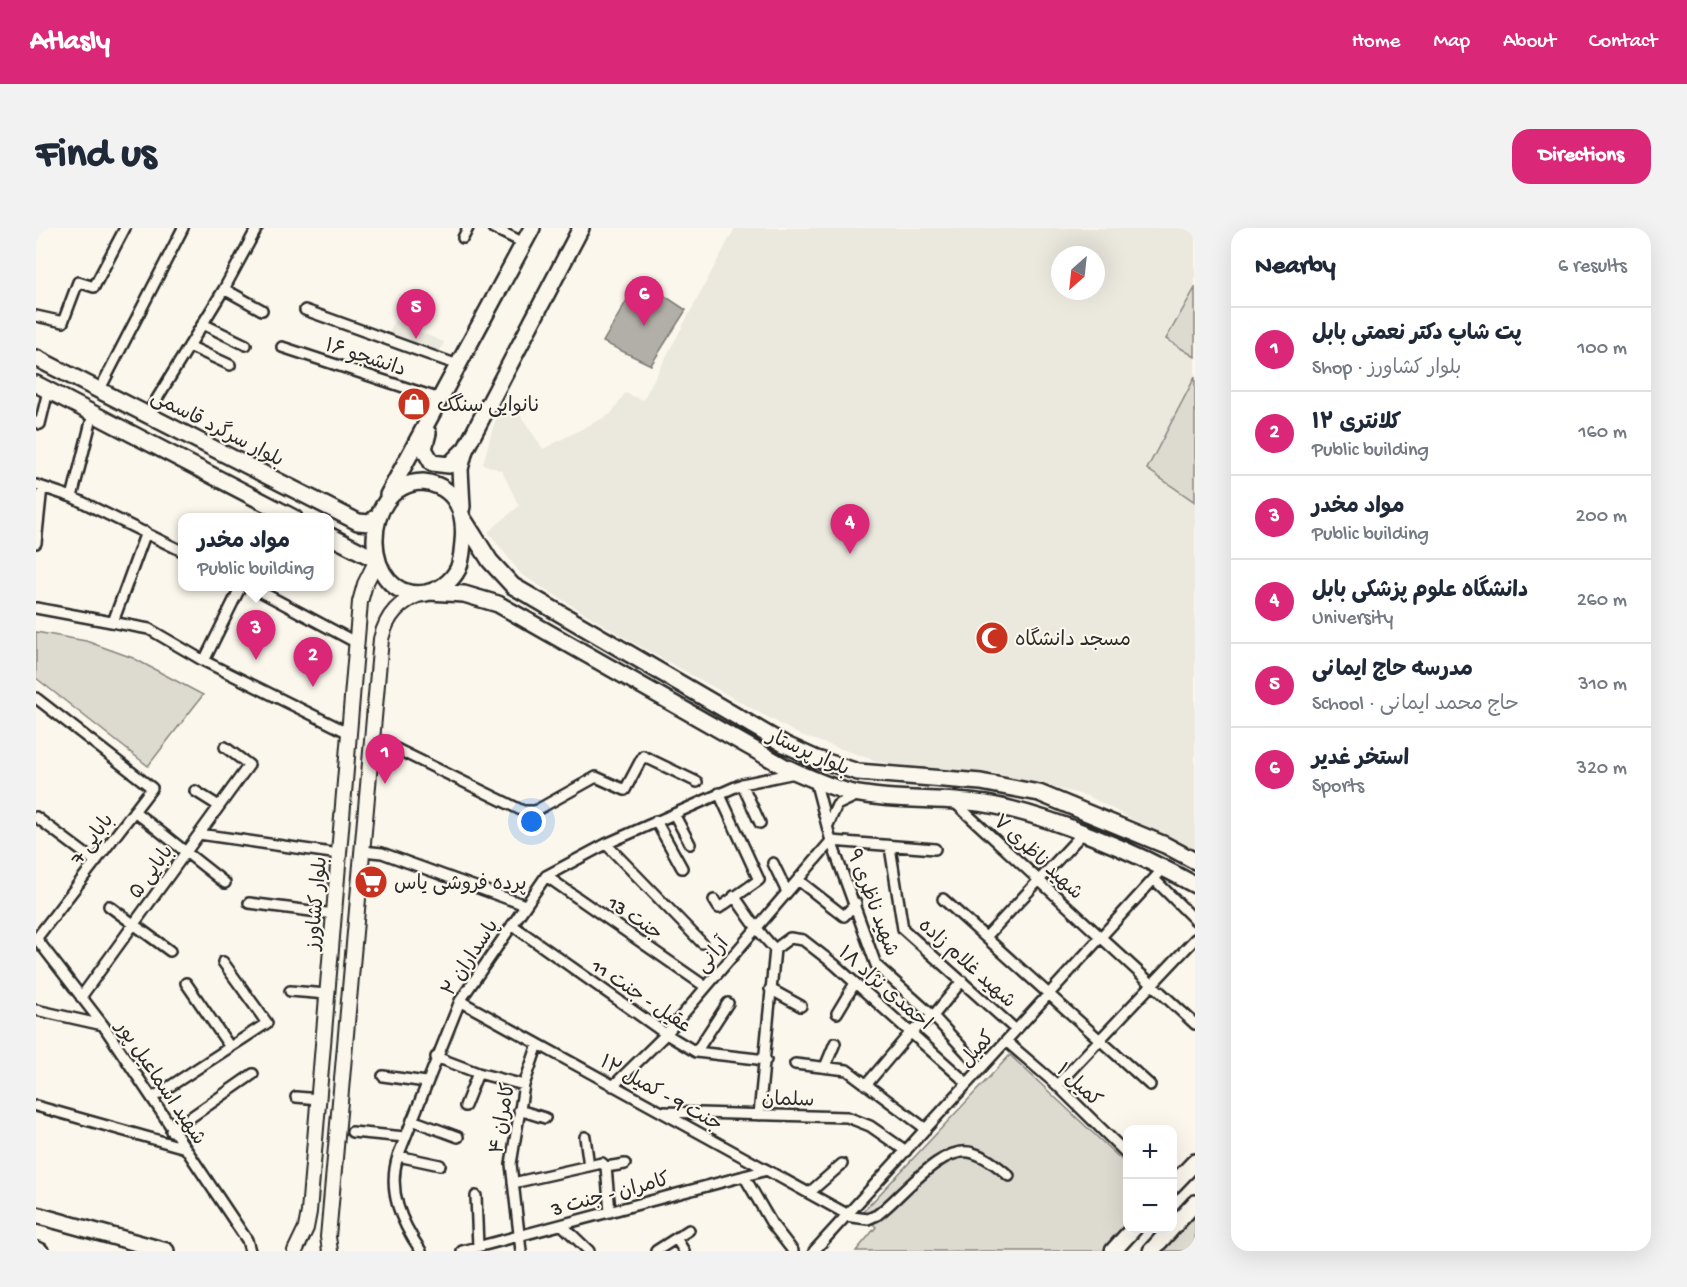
<!DOCTYPE html>
<html lang="en">
<head>
<meta charset="utf-8">
<style>
  body { margin:0; font-family:"Gochi Hand","Playpen Sans Arabic",sans-serif; background:#f2f2f3; color:#1f2937 }
  .controls { position:absolute; right:18px; bottom:18px; display:grid; overflow:hidden; border-radius:12px; box-shadow:0 6px 24px #0002 }
  .controls button { width:54px; height:54px; display:grid; place-items:center; padding:0; border:0; border-bottom:2px solid #e0e1e3; background:#fff; color:#1f2937; font:30px sans-serif }
  .compass { position:absolute; left:1015px; top:18px; width:54px; height:54px; border-radius:50%; background:#fff; box-shadow:0 6px 24px #0002; rotate:207deg }
  .you { position:absolute; left:496px; top:594px; width:21px; height:21px; margin:-15px; border:4px solid #fff; border-radius:50%; background:#1a73e8; box-shadow:0 0 0 9px #1a73e833 }
  .badge { display:grid; place-items:center; width:39px; height:39px; border-radius:50%; background:#db2777; color:#fff; font-size:20px; font-weight:700 }
  .pin { position:absolute; translate:-50% -50px; filter:drop-shadow(0 2px 3px #0008) }
  .pin::after { content:''; position:absolute; top:32px; width:21px; height:18px; background:inherit; clip-path:polygon(0 0,100% 0,50% 100%) }
  .popup { position:absolute; left:142px; top:285px; width:156px; height:78px; box-sizing:border-box; display:grid; place-content:center; border-radius:12px; background:#fff; filter:drop-shadow(0 2px 4px #0005); font-size:20px; white-space:nowrap; color:#747a83 }
  .popup b { font-size:22px; color:#1f2937 }
  .popup::after { content:''; position:absolute; left:50%; top:100%; margin-left:-12px; border:12px solid transparent; border-top-color:#fff }
  .list { margin:0; padding:0; list-style:none }
  h2 { display:flex; justify-content:space-between; align-items:center; height:78px; margin:0; padding:0 24px; font-size:26px }
  h2 small { font-size:20px; font-weight:400; color:#747a83 }
  .list li { display:grid; grid-template-columns:39px 1fr auto; gap:18px; align-items:center; box-sizing:border-box; height:84px; padding:0 24px; border-top:2px solid #e0e1e3 }
  .list b { display:block; font-size:22px; white-space:nowrap }
  .list p { margin:0; font-size:20px; white-space:nowrap; color:#747a83 }
  .list em { font-size:20px; font-style:normal; color:#747a83 }
  .map { position:relative; flex:none; width:1159px; height:1023px; overflow:hidden; border-radius:18px }
  header { display:flex; align-items:center; gap:36px; box-sizing:border-box; height:84px; padding:0 30px; background:#db2777; color:#fff }
  header strong { font-size:28px }
  nav { display:flex; gap:33px; margin-inline-start:auto; font-size:21px }
  .intro { display:flex; align-items:center; justify-content:space-between; box-sizing:border-box; height:144px; padding:0 36px }
  h1 { margin:0; font-size:42px }
  .button { padding:15px 27px; border-radius:18px; background:#db2777; color:#fff; font-size:21px; font-weight:700 }
  main { display:flex; gap:36px; padding:0 36px }
  aside { flex:1; background:#fff; border-radius:18px; box-shadow:0 6px 24px #0002 }
  .map>svg:first-child { display:block }
  .built { fill:#ebe8de; fill-rule:evenodd }
  .green { fill:#dddad0; stroke:#84827e; stroke-width:1.5 }
  .water { fill:#b1afa7; stroke:#7b7a75; stroke-width:1.5 }
  .lines { fill:none; stroke-linecap:round; stroke-linejoin:round }
  .minor-casing { stroke:#2b2b2b; stroke-width:14 }
  .secondary-casing { stroke:#2b2b2b; stroke-width:18 }
  .primary-casing { stroke:#2b2b2b; stroke-width:20 }
  .trunk-casing { stroke:#2b2b2b; stroke-width:20 }
  .minor { stroke:#fbf7ec; stroke-width:9 }
  .secondary { stroke:#fbf7ec; stroke-width:14 }
  .primary { stroke:#fbf7ec; stroke-width:15 }
  .trunk { stroke:#fbf7ec; stroke-width:15 }
  .labels { text-anchor:middle; stroke-width:4.5; stroke-linejoin:round; paint-order:stroke }
  .street-label { font-size:20px; fill:#2b2b2b; stroke:#fbf7ec }
  .poi-label { font-size:20px; fill:#2b2b2b; stroke:#fbf7ec; text-anchor:start }
</style>
</head>
<body>
<header>
<strong>Atlasly</strong>
<nav><a>Home</a><a>Map</a><a>About</a><a>Contact</a></nav>
</header>
<div class="intro"><h1>Find us</h1><a class="button">Directions</a></div>
<main>
<div class="map">
<svg width="1159" height="1023" viewBox="0 0 1159 1023">
  <rect width="100%" height="100%" fill="#fbf7ec"/>
  <filter id="ink" filterUnits="userSpaceOnUse"><feTurbulence type="fractalNoise" baseFrequency=".0167" numOctaves="2"/><feDisplacementMap in="SourceGraphic" scale="12" xChannelSelector="R" yChannelSelector="G"/><feConvolveMatrix kernelMatrix="1 2 1 2 8 2 1 2 1" color-interpolation-filters="sRGB"/></filter>
  <g filter="url(#ink)">
    <!-- built -->
    <path class="built" d="M699,0H1159V624L1052,568L957,545L888,543L844,534L764,507L596,414L486,347L452,304L483,278L466,243L447,236L458,196L472,169L507,221L575,186L589,165L607,172ZM1024,27H1060V63H1024Z
      M358,93L408,114L402,128L352,108Z"/>
    <!-- green -->
    <path class="green" d="M1159,60V129L1130,111Z
      M1159,149V274L1111,241Z
      M0,404L50,413L97,430L167,467L112,538L0,450Z
      M974,827L1091,937V997L1067,1023H820L840,999L826,985Z
      M1159,986V1023H1125Z"/>
    <!-- water -->
    <path class="water" d="M603,51L650,82L615,137L567,114Z"/>
    <g class="lines">
      <defs>
        <path id="minor" d="M457,0L488,15
          M427,10L432,0
          M188,61L226,82
          M269,82L422,137
          M0,88L27,94L42,54L58,59L89,0
          M167,96L210,117
          M153,118L194,137
          M246,119L404,171
          M63,163L147,0
          M111,187L188,61L221,0
          M0,194L4,196L12,163
          M0,257L36,269L146,323
          M36,269L57,186
          M0,315L6,259
          M214,358L321,415
          M0,380L113,401L168,433L313,505
          M77,394L110,304
          M168,433L205,358
          M0,470L116,560L0,711
          M336,509L487,583H499L560,549L589,562L607,528L661,554
          M779,552L795,613L840,737L897,788L945,840
          M706,556L724,595
          M159,563L183,578
          M917,573L1159,796
          M98,583L189,655
          M638,586L654,616
          M0,589L60,634
          M620,593L646,640
          M792,597L801,577L820,568
          M163,606L303,626
          M570,616L666,715
          M854,619L867,701L980,802
          M326,623L346,625L489,677
          M737,635L751,664
          M510,648L670,759
          M1118,651L1159,692
          M762,652L808,688L820,675
          M698,668C712,687 722,705 739,721
          M907,671L1114,857
          M678,672L683,680L723,652L683,565
          M213,675L298,686
          M73,678L134,723
          M476,697L630,806L660,824L730,832
          M950,709L1046,606
          M0,710L67,797L211,1012L214,1023
          M739,721L754,710L767,712L798,736L931,855
          M150,755L194,819
          M734,761L765,778
          M254,763L291,766
          M45,769L213,537L189,519
          M424,773L816,989L832,991L841,987C865,970 905,915 937,925C951,929 963,939 973,948
          M0,782L67,797
          M801,785L819,755
          M970,813L1021,857L1092,927
          M660,824L692,775
          M400,829L442,845L488,857
          M759,836L811,842L890,901
          M789,839L799,815
          M347,848L390,854
          M830,857L875,804L897,788L926,753
          M1021,857L1159,711
          M577,858L630,806L795,613L899,621
          M260,869L283,871
          M116,870L231,795L187,734
          M0,878L146,919
          M429,878L442,845
          M483,882L509,890
          M627,884L811,889L834,898L870,923
          M723,887L739,721
          M376,892L422,909
          M135,903L217,846
          M316,904L369,909
          M549,909L553,938
          M362,928L404,937
          M570,939L589,936
          M708,948L736,996L757,1023
          M477,955L566,935L570,939L574,984
          M773,965L806,936
          M440,968L442,1019
          M526,997L553,1023
          M640,1010L648,1023
          M385,1023C365,994 351,963 362,928L424,773L510,648L570,616L706,556L759,545
          M426,1023L731,942
          M485,1023L475,936L488,857L502,816
          M620,1023L653,1002
          M778,1023L1127,641"/>
        <path id="secondary" d="M259,1023L270,1000L273,984L324,374L329,356L341,332
          M294,1023L292,1009L345,411C351,386 364,374 386,365"/>
        <path id="primary" d="M0,130L322,294L334,295L343,287
          M0,156L258,290
          M392,205L388,221L396,235L413,237L428,222
          M387,254C420,258 430,284 427,314C426,323 426,332 422,341C416,353 404,362 390,365C324,376 321,255 387,254Z
          M352,267L496,0
          M426,279L424,241L429,222L545,0
          M428,292L454,333L477,358L748,516L781,531L822,544L945,554L1003,565L1129,617L1159,633
          M294,308L341,332
          M393,364L428,366L462,376L749,539C770,548 791,558 813,564C858,574 905,569 950,576C1014,587 1102,625 1159,657
          M1136,958L1159,934
          M1136,1000L1159,975
          M1077,1023L1098,1000
          M1115,1023L1136,1000"/>
        <path id="trunk" d="M0,987L130,1023
          M0,1022L4,1023"/>
      </defs>
      <!-- minor casing -->
      <use href="#minor" class="minor-casing"/>
      <!-- secondary casing -->
      <use href="#secondary" class="secondary-casing"/>
      <!-- primary casing -->
      <use href="#primary" class="primary-casing"/>
      <!-- trunk casing -->
      <use href="#trunk" class="trunk-casing"/>
      <!-- minor -->
      <use href="#minor" class="minor"/>
      <!-- secondary -->
      <use href="#secondary" class="secondary"/>
      <!-- primary -->
      <use href="#primary" class="primary"/>
      <!-- trunk -->
      <use href="#trunk" class="trunk"/>
    </g>
  </g>
  <!-- icons -->
  <defs>
    <symbol id="shop-disc" viewBox="-11 -11 22 22"><circle r="9.5" fill="#c8321e" stroke="#fbf7ec"/><path d="M-5-2.5h2.3a2.7 3.5 0 0 1 5.4 0H5L5.5 6h-11ZM-1.5-2.5h3a1.5 2.3 0 0 0-3 0Z" fill="#fff"/></symbol>
    <symbol id="mosque-disc" viewBox="-11 -11 22 22"><circle r="9.5" fill="#c8321e" stroke="#fbf7ec"/><path d="M3.5-4.9A6 6 0 1 0 3.5 4.9A5 5 0 1 1 3.5-4.9Z" fill="#fff"/></symbol>
    <symbol id="supermarket-disc" viewBox="-11 -11 22 22"><circle r="9.5" fill="#c8321e" stroke="#fbf7ec"/><path d="M-6-5.5h2.5l.6 2H6L4.5 2H-2.5L-4.4-4H-6ZM-1.5 3.2a1.3 1.3 0 1 0 .1 0ZM3 3.2a1.3 1.3 0 1 0 .1 0Z" fill="#fff"/></symbol>
  </defs>
  <g fill-rule="evenodd">
    <use href="#shop-disc" x="359" y="157" width="38" height="38"/>
    <use href="#mosque-disc" x="937" y="391" width="38" height="38"/>
    <use href="#supermarket-disc" x="316" y="635" width="38" height="38"/>
  </g>
  <g class="labels">
    <!-- street labels -->
    <g class="street-label">
      <text transform="translate(330 128) rotate(18)" y="7">دانشجو ۱۶</text>
      <text transform="translate(182 199) rotate(27)" y="7">بلوار سرگرد قاسمی</text>
      <text transform="translate(773 523) rotate(24)" y="7">بلوار پرستار</text>
      <text transform="translate(55 610) rotate(-53)" y="7">بابایی 7</text>
      <text transform="translate(1003 628) rotate(43)" y="7">شهید ناظری ۷</text>
      <text transform="translate(114 643) rotate(-54)" y="7">بابایی ۵</text>
      <text transform="translate(838 674) rotate(69)" y="7">شهید ناظری ۹</text>
      <text transform="translate(279 675) rotate(-85)" y="7">بلوار کشاورز</text>
      <text transform="translate(600 689) rotate(35)" y="7">جنت 13</text>
      <text transform="translate(675 726) rotate(-50)" y="7">آرانی</text>
      <text transform="translate(433 729) rotate(-57)" y="7">پاسداران ۲</text>
      <text transform="translate(932 734) rotate(42)" y="7">شهید غلام زاده</text>
      <text transform="translate(850 759) rotate(41)" y="7">احمدی نژاد ۱۸</text>
      <text transform="translate(606 767) rotate(34)" y="7">عقیل - جنت 11</text>
      <text transform="translate(940 820) rotate(-48)" y="7">کمیل</text>
      <text transform="translate(126 854) rotate(56)" y="7">شهید اسماعیل پور</text>
      <text transform="translate(1044 856) rotate(43)" y="7">کمیل ۱</text>
      <text transform="translate(626 864) rotate(29)" y="7">جنت 9 - کمیل ۱۲</text>
      <text transform="translate(752 870) rotate(1)" y="7">سلمان</text>
      <text transform="translate(465 890) rotate(-80)" y="7">کامران ۴</text>
      <text transform="translate(574 965) rotate(-15)" y="7">کامران - جنت 3</text>
    </g>
    <!-- poi labels -->
    <g class="poi-label">
      <text x="401" y="183">نانوایی سنگک</text>
      <text x="979" y="417">مسجد دانشگاه</text>
      <text x="358" y="661">پرده فروشی یاس</text>
    </g>
  </g>
</svg>
<div class="controls">
<button>+</button>
<button>−</button>
</div>
<svg class="compass" viewBox="-18 -18 36 36"><path d="M0-13l5 13h-10z" fill="#e53935"/><path d="M0 13l5-13h-10z" fill="#747a83"/></svg>
<div class="you"></div>
<div class="pin badge" style="left:349px;top:556px">1</div>
<div class="pin badge" style="left:277px;top:459px">2</div>
<div class="pin badge" style="left:220px;top:432px">3</div>
<div class="popup"><b>مواد مخدر</b>Public building</div>
<div class="pin badge" style="left:814px;top:326px">4</div>
<div class="pin badge" style="left:380px;top:111px">5</div>
<div class="pin badge" style="left:608px;top:98px">6</div>
</div>
<aside>
<h2>Nearby<small>6 results</small></h2>
<ul class="list">
<li><span class="badge">1</span><div><b>پت شاپ دکتر نعمتی بابل</b><p>Shop · بلوار کشاورز</p></div><em>100 m</em></li>
<li><span class="badge">2</span><div><b>کلانتری ۱۲</b><p>Public building</p></div><em>160 m</em></li>
<li><span class="badge">3</span><div><b>مواد مخدر</b><p>Public building</p></div><em>200 m</em></li>
<li><span class="badge">4</span><div><b>دانشگاه علوم پزشکی بابل</b><p>University</p></div><em>260 m</em></li>
<li><span class="badge">5</span><div><b>مدرسه حاج ایمانی</b><p>School · حاج محمد ایمانی</p></div><em>310 m</em></li>
<li><span class="badge">6</span><div><b>استخر غدیر</b><p>Sports</p></div><em>320 m</em></li>
</ul>
</aside>
</main>
</body>
</html>
